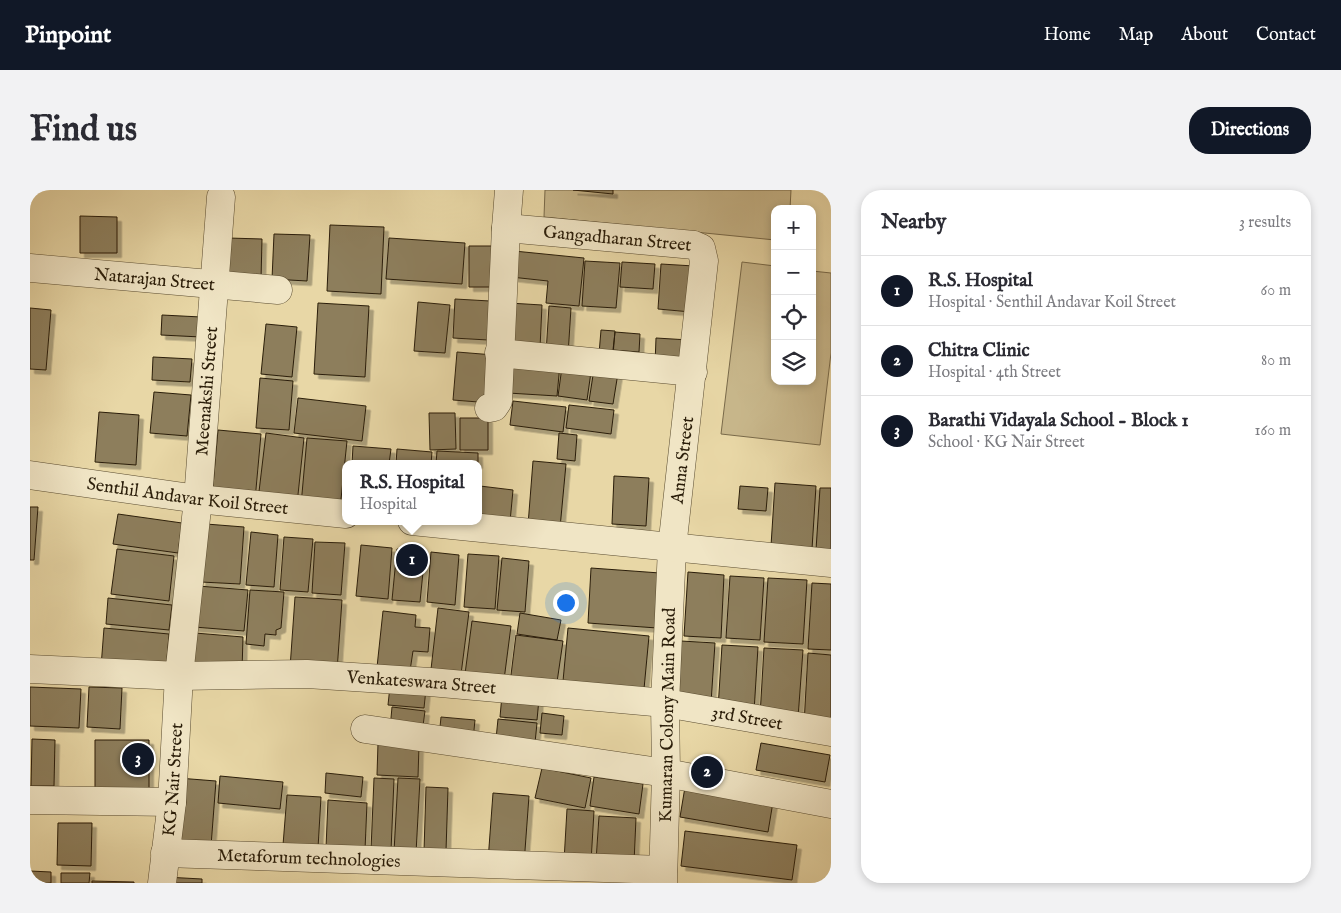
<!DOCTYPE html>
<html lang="en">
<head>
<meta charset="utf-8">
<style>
  body { margin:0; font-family:"IM FELL English",serif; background:#f2f2f3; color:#2b2b33 }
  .controls { position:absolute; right:15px; top:15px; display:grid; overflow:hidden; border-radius:10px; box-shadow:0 2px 8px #0003 }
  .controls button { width:45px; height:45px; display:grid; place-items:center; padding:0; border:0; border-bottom:1px solid #e1e1e2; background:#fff; color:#2b2b33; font:25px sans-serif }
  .you { position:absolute; left:535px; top:412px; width:18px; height:18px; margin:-12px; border:4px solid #fff; border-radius:50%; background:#1a73e8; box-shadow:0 0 0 8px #1a73e833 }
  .badge { display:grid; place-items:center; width:32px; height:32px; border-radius:50%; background:#111827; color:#fff; font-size:16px; font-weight:700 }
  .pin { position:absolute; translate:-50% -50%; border:2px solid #fff; box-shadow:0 1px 5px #0006 }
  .popup { position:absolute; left:312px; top:270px; width:140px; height:65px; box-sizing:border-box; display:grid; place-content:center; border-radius:10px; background:#fff; filter:drop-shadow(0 1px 4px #0005); font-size:16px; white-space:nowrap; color:#7c7c81 }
  .popup b { font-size:19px; color:#2b2b33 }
  .popup::after { content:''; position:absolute; left:50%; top:100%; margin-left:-10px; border:10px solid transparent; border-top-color:#fff }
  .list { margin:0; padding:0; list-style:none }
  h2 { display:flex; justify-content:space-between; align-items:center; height:65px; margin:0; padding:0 20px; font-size:21px }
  h2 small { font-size:16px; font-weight:400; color:#7c7c81 }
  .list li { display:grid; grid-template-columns:32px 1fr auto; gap:15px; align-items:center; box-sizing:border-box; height:70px; padding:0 20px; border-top:1px solid #e1e1e2 }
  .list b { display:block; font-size:19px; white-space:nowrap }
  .list p { margin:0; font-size:16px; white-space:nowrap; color:#7c7c81 }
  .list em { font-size:16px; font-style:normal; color:#7c7c81 }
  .icon { flex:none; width:28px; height:28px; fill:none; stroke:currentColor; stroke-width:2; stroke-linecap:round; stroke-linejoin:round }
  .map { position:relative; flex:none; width:801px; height:693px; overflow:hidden; border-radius:20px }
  header { display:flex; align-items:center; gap:30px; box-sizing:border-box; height:70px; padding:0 25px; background:#111827; color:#fff }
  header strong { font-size:24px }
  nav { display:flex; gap:28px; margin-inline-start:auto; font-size:18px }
  .intro { display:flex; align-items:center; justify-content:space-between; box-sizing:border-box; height:120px; padding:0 30px }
  h1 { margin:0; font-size:35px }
  .button { padding:12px 22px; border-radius:20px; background:#111827; color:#fff; font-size:18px; font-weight:700 }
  main { display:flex; gap:30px; padding:0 30px }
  aside { flex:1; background:#fff; border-radius:20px; box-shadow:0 2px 8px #0003 }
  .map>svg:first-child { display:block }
  .green { fill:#c8b78b; stroke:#796a4a }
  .building { fill:#8d7e5b; stroke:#2a1d09; filter:url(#shadow) }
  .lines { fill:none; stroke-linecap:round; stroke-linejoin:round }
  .minor-casing { stroke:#5a4c30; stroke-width:29 }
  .minor { stroke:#f0e5c5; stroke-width:28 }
  .labels { text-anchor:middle; stroke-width:4.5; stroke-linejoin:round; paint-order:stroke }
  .street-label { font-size:18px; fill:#2a1d09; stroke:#f0e5c5 }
</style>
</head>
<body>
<header>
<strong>Pinpoint</strong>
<nav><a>Home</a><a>Map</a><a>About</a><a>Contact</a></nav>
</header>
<div class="intro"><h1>Find us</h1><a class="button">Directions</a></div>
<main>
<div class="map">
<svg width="801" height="693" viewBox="0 0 801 693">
  <defs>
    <filter id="shadow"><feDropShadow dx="4.5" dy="4.5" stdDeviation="0" flood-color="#0004"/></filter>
  </defs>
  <rect width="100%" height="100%" fill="#e8d7a6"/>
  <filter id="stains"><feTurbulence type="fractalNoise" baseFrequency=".004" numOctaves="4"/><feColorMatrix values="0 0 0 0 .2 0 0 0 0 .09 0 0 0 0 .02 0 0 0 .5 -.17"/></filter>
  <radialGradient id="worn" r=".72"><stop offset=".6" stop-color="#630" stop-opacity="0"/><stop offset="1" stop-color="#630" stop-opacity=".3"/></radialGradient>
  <!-- green -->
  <path class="green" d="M515,0H761L760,19H745V50L514,27Z
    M712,72L745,76V191H782V81L801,83V163L790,255L691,244Z"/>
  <!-- building -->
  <path class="building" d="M543,0H583V4Z
    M50,26L87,27V63H50Z
    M300,35L354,37L351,104L297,101Z
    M244,44L280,45L277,91L242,89Z
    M198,48L232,49L231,90L196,88Z
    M359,48L435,53L432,94L356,89Z
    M439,56H465V97H439Z
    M484,61L554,68L549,116L516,113L518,91L481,87Z
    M555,71L590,73L586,118L552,116Z
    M592,72L625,74L623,99L590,97Z
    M631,74L664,76L661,122L628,119Z
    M425,109L460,111L458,150L423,148Z
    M388,112L420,115L415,163L384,161Z
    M288,113L339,116L335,187L284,184Z
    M479,113L512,115L510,158L476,157Z
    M519,116L541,118L538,165L516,163Z
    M0,118L21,120L16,180L0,179Z
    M132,125L171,127V147L131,145Z
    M236,134L267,137L262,187L231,184Z
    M571,140L585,141L583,165L569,164Z
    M585,142L610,144L609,162L583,160Z
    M626,148L659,150L657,176L625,174Z
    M427,162L464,165L461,213L423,210Z
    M123,167L162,169L160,192L122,190Z
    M480,170L530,174L527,206L478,203Z
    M532,177L561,182L557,210L528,206Z
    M564,179L588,183L583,214L559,211Z
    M230,188L263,191L259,240L226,238Z
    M124,202L161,205L157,246L120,243Z
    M268,208L336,216L332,251L264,243Z
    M483,211L536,217L533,242L480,235Z
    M539,215L584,220L581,244L536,238Z
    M69,222L109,225L106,275L65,272Z
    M399,223H425L426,259L400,260Z
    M430,228H458V260H430Z
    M188,240L231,244L225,310L182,307Z
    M236,243L274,248L267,314L228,310Z
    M529,243L547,245L545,271L527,269Z
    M277,248L317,251L310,319L271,315Z
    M323,256L361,259L359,274H322Z
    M367,259L402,262L401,274H366Z
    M407,261L448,263V274H406Z
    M503,271L536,274L530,338L498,335Z
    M584,286L619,288L616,336L582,334Z
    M745,293L786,296L782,359L741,356Z
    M450,296L483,300L480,332L448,329Z
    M710,296L738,298L736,321L708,319Z
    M790,298H801V361L786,360Z
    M0,317H8L4,370H0Z
    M88,324L152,333L148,363L83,354Z
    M176,334L214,337L210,394L171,392Z
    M221,342L248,345L244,397L216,395Z
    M254,347L283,349L278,402L250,400Z
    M285,352L315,353L311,405L282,403Z
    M331,355L362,358L358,409L326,406Z
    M87,359L144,366L139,411L81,404Z
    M367,359L395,362L390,412L362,410Z
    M401,362L429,365L425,415L397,412Z
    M438,364L469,366L465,419L434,417Z
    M472,368L499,371L495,422L467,420Z
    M561,378L630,383L627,438L558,433Z
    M658,382L694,385L691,448L654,446Z
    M700,386L734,388L730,450L696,448Z
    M738,388L777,390L773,454L734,452Z
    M782,393L801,394V460L778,459Z
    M168,396L218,400L214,441L164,437Z
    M220,400L254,402L251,438L246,440V445L235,444L234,456L216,454Z
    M265,407L312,410L307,481L260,478Z
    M78,408L142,415L139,440L76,434Z
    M408,418L439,422L430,492L400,488Z
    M353,421L386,425L385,437L400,438L398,462L383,461L380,481L347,477Z
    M490,423L531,430L527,450L487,444Z
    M442,431L481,436L474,490L435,484Z
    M74,438L139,444L136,482L71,477Z
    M538,438L619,446L614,499L533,491Z
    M165,443L213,447L212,481L162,477Z
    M486,445L533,451L526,499L480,493Z
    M651,451L685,453L681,513L647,511Z
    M692,455L728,457L724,522L688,519Z
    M734,458L773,460L768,528L730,526Z
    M778,463L801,465V536L774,534Z
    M360,496L396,499L394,518L358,515Z
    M0,497L51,499L49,538L0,536Z
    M59,497L92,498L90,539L57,537Z
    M472,505L509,509L507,530L470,527Z
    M362,517L395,521L392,543L360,539Z
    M512,523L534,526L532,545L510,543Z
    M411,527L445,530L443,550L409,547Z
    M468,529L507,533L505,553L466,549Z
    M2,549L25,550L24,596H1Z
    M65,550H119V599H65Z
    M348,553L389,555L388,587L347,585Z
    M731,553L800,565L795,592L726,580Z
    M512,578L561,588L555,618L505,608Z
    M296,583L333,587L331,607L295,603Z
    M190,586L253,592L250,619L188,613Z
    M564,587L613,594L609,624L560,616Z
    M148,588L186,591L181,656L143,653Z
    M344,588L364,589L361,661L341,660Z
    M368,588L390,589L386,663L364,662Z
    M396,597L418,598L416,661H394Z
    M655,597L743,612L738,642L650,627Z
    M463,603L499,606L494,674L458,671Z
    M257,605L291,607L288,658L253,655Z
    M298,610L337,613L335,660L296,658Z
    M537,619L564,621L561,672L534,671Z
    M569,626L606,628L604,673L566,671Z
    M28,633H62L61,676L27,675Z
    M655,641L767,655L762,690L651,676Z
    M0,681L21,682V693H0Z
    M31,683H60L59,693H31Z
    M135,687L172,689V693H135Z
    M62,691L104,692V693H62Z"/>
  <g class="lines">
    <defs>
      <g id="minor">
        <path id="s1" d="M479,0L476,38L664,55L671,58L674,71L642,358L635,513L636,583L633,693"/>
        <path id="s2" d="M0,78L248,100"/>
        <path d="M469,163L663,182"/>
        <path d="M459,218L464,217L468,211L476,38"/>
        <path id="s3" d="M0,285L168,309L316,324"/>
        <path d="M382,331L801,373"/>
        <path id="s4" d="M0,479L149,486L277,484L400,492L635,513L801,542"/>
        <path d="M335,539L636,583L801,614"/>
        <path d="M0,610L142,612"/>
        <path id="s5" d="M135,663L633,680"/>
        <path id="s6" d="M132,693L142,612L149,486L168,309L191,7"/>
      </g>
    </defs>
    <!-- minor casing -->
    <use href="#minor" class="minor-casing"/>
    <!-- minor -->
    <use href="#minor" class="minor"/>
  </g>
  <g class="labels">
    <!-- street labels -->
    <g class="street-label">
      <text dy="6" stroke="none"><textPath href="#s1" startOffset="150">Gangadharan Street</textPath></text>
      <text dy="6" stroke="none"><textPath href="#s2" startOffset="125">Natarajan Street</textPath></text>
      <text dy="6" stroke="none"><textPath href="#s6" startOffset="494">Meenakshi Street</textPath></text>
      <text transform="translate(652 270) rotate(-83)" y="6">Anna Street</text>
      <text dy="6" stroke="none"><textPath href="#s3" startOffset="159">Senthil Andavar Koil Street</textPath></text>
      <text dy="6" stroke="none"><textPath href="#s4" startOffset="392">Venkateswara Street</textPath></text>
      <text transform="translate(637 525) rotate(-89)" y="6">Kumaran Colony Main Road</text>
      <text dy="6" stroke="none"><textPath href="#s4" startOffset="720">3rd Street</textPath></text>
      <text dy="6" stroke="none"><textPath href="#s6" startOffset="104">KG Nair Street</textPath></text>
      <text dy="6" stroke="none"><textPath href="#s5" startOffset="144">Metaforum technologies</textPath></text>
    </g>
  </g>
  <rect width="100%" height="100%" filter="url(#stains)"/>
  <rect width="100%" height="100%" fill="url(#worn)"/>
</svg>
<div class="controls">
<button>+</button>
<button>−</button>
<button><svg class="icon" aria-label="locate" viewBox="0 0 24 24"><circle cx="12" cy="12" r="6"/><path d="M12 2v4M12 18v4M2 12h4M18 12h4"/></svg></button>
<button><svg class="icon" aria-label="layers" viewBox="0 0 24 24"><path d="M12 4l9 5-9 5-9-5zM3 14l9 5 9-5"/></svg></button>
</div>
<div class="you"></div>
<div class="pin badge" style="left:382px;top:370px">1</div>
<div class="popup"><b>R.S. Hospital</b>Hospital</div>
<div class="pin badge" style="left:677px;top:582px">2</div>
<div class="pin badge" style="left:108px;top:569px">3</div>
</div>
<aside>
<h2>Nearby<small>3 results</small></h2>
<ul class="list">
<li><span class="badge">1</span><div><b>R.S. Hospital</b><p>Hospital · Senthil Andavar Koil Street</p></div><em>60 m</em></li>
<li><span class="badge">2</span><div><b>Chitra Clinic</b><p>Hospital · 4th Street</p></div><em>80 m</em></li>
<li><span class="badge">3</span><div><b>Barathi Vidayala School - Block 1</b><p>School · KG Nair Street</p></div><em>160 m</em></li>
</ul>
</aside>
</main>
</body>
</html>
